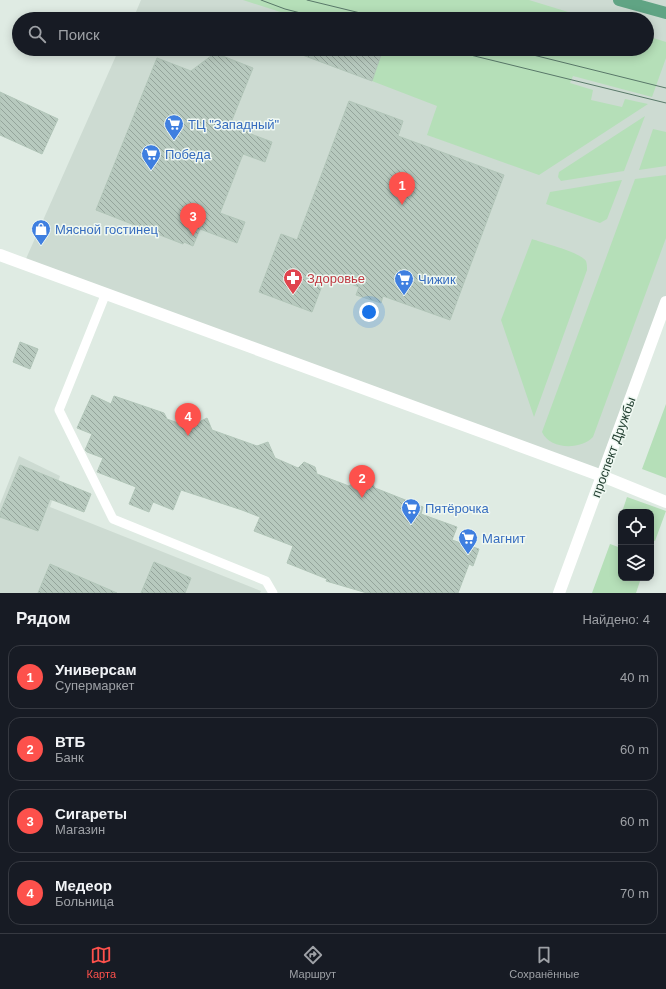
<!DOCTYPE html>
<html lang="ru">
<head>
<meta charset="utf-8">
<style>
  body { margin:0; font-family:Helvetica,sans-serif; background:#20242c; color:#f1f3f6 }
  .controls { position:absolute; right:12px; bottom:12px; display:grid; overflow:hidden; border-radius:8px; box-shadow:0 2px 10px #0003 }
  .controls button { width:36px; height:36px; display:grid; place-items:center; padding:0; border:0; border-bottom:1px solid #363941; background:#171b24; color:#f1f3f6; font:20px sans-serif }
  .you { position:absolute; left:369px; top:312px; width:14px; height:14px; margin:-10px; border:3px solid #fff; border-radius:50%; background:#1a73e8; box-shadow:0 0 0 6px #1a73e833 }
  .badge { display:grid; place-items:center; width:26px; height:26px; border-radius:50%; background:#fd514c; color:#fff; font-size:13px; font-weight:700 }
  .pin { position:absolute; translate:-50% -33px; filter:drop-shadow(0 1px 2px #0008) }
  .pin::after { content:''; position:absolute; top:21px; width:14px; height:12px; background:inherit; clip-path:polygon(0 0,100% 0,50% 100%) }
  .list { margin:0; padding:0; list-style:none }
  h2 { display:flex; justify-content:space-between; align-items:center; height:52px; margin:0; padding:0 16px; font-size:17px }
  h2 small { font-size:13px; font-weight:400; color:#9ea1a6 }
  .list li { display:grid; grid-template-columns:26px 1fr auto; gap:12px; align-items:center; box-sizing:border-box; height:64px; margin:0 8px 8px; padding:0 8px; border:1px solid #363941; border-radius:12px }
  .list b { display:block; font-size:15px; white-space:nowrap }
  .list p { margin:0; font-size:13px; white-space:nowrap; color:#9ea1a6 }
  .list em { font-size:13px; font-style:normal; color:#9ea1a6 }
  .icon { flex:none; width:22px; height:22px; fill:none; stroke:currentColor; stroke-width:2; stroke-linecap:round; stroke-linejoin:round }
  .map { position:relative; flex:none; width:666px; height:593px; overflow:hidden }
  .search { position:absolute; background:#171b24; box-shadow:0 2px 10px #0003; left:12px; right:12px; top:12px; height:44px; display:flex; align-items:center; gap:10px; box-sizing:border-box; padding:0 14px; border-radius:22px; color:#9ea1a6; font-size:15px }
  .sheet { height:340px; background:#171b24 }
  nav { display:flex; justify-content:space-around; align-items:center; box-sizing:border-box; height:56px; border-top:1px solid #363941; background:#171b24; font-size:11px; color:#9ea1a6 }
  nav a { display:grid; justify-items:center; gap:2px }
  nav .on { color:#fd514c }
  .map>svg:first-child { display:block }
  .built { fill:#cddbd2 }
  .green { fill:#b5dfb8 }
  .building { fill:url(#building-back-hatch); stroke:#b1c5b8 }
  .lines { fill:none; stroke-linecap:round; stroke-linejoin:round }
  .service { stroke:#fff; stroke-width:9 }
  .minor { stroke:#fff; stroke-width:12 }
  .secondary { stroke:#fff; stroke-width:12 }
  .primary { stroke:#60a484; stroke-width:12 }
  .tram { stroke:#597869; stroke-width:1 }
  .labels { text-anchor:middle; stroke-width:3; stroke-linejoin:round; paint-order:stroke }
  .shop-label { font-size:13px; fill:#366cbe; stroke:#eff8f2; text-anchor:start }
  .health-label { font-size:13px; fill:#be3a42; stroke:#eff8f2; text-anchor:start }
  .street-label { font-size:13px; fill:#1f3c2e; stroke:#eff8f2 }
</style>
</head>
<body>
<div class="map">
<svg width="666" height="593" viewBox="0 0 666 593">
  <defs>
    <pattern id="building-back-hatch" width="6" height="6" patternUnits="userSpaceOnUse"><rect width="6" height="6" fill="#b7c9be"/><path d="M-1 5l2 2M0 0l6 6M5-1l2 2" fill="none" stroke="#94a49b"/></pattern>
  </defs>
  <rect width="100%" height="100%" fill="#dfebe3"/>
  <!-- built -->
  <path class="built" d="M141,0H666V300L603,480L25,261L119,49H647V19H133Z
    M19,456L60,476L50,507L261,591L260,593H0V504Z"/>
  <!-- green -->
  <path class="green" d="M243,0H529L591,19H302Z
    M647,36L666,42V58L652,97L573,76L570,83L593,90L591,100L622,107L625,99L648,104L539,175L427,135L437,106L372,81L383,49H647Z
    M645,116L624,171L561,181L558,177L559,172Z
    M653,129L666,132V166L639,170Z
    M666,175V238L593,437C581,450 550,450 542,432L635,179Z
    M622,180L607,219L600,223L546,204L550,192Z
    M532,239C543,243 580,252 586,261C587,264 587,267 587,270L534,417L501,320Z
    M666,404V478L642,469Z
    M627,497L666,511L655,541L651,540V512H622Z
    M610,544L621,548V578H641L636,593H592Z"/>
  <!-- building -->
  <path class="building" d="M289,49H383L372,81L289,50Z
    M215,53L253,68L232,120L253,128L251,134L272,142L265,162L243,154L220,213L245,222L237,243L200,229L193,246L184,242L183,244L96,210L157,58L191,71Z
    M0,92L58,119L42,154L0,135Z
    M349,101L403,121L398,136L504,175L450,320L383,296L381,303L356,295L359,287L326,275L312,312L259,292L281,234L297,240Z
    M20,342L38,349L30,369L13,362Z
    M92,395L111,404L114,396L164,413L167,419L189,427L207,418L212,430L257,446L268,442L275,458L298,468L304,462L315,467L317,474L349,486L357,480L363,487L371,481L375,488L423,507L421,514L457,527L452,540L479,549L473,566L469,564L458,593H367L326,581L327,579L287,563L293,546L254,531L260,517L242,510L181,490L173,510L153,502L149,512L129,504L136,487L97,472L103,458L87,452L85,450L92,434L77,428Z
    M20,465L91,494L84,512L50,499L38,531L0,517V513Z
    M154,562L191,578L185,593H141Z
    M50,564L117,593H38Z"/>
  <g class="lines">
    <!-- service -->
    <path class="service" d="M106,293L59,410L113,519L266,581L273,593"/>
    <!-- minor -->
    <path class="minor" d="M0,255L602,476L666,502"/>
    <!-- secondary -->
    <path class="secondary" d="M559,593L666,302"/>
    <!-- primary -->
    <path class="primary" d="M619,0L666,13"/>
    <!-- tram -->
    <path class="tram" d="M261,0L285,9L324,19
      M307,0L385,19
      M446,49L666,103
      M509,49L666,88"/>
  </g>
  <!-- icons -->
  <defs>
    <symbol id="supermarket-pin" viewBox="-11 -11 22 30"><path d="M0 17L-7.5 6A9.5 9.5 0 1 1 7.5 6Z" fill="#3f7fe0" stroke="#eff8f2"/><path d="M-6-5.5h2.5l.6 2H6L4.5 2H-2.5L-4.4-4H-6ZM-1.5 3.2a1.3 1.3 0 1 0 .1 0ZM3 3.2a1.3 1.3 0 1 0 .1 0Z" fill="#fff"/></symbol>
    <symbol id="shop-pin" viewBox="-11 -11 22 30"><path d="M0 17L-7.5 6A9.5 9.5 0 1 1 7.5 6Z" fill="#3f7fe0" stroke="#eff8f2"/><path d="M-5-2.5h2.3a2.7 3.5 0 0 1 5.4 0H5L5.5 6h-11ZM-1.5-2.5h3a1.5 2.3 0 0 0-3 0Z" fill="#fff"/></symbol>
    <symbol id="pharmacy-pin" viewBox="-11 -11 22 30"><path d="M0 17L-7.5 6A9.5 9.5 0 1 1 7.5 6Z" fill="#e0444e" stroke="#eff8f2"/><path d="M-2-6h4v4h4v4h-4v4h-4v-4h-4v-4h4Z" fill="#fff"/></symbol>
  </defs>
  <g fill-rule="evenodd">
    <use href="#supermarket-pin" x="163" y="113" width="22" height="30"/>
    <use href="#supermarket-pin" x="140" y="143" width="22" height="30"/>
    <use href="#shop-pin" x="30" y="218" width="22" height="30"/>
    <use href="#pharmacy-pin" x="282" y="267" width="22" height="30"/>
    <use href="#supermarket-pin" x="393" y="268" width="22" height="30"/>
    <use href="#supermarket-pin" x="400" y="497" width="22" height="30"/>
    <use href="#supermarket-pin" x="457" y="527" width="22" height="30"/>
  </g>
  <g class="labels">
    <!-- shop labels -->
    <g class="shop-label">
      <text x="188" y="129">ТЦ "Западный"</text>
      <text x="165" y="159">Победа</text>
      <text x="55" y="234">Мясной гостинец</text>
      <text x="418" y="284">Чижик</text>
      <text x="425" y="513">Пятёрочка</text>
      <text x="482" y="543">Магнит</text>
    </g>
    <!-- health labels -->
    <g class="health-label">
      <text x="307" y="283">Здоровье</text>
    </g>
    <!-- street labels -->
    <g class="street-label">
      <text transform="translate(613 447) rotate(-70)" y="5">проспект Дружбы</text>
    </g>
  </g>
</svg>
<div class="controls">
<button><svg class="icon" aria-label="locate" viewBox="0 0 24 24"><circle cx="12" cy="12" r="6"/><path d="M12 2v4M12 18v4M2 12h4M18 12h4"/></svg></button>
<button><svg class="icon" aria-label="layers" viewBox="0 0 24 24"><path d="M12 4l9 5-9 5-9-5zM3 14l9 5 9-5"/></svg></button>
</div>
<div class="you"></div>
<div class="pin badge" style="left:402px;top:205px">1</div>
<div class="pin badge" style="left:362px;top:498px">2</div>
<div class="pin badge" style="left:193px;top:236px">3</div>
<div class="pin badge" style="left:188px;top:436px">4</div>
<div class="search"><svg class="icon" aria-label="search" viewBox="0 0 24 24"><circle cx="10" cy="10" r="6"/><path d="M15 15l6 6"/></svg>Поиск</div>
</div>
<section class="sheet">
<h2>Рядом<small>Найдено: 4</small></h2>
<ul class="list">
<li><span class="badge">1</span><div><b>Универсам</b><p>Супермаркет</p></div><em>40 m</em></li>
<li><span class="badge">2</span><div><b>ВТБ</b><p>Банк</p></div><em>60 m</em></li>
<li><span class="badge">3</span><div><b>Сигареты</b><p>Магазин</p></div><em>60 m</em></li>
<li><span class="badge">4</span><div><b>Медеор</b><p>Больница</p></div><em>70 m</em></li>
</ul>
</section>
<nav>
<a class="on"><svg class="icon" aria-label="map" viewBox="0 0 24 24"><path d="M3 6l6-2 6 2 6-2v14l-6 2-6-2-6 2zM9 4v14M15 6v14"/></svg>Карта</a>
<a><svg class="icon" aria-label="directions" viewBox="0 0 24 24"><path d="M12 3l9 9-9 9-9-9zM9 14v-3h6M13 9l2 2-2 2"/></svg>Маршрут</a>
<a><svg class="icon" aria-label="saved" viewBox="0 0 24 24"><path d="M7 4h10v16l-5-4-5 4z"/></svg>Сохранённые</a>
</nav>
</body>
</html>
